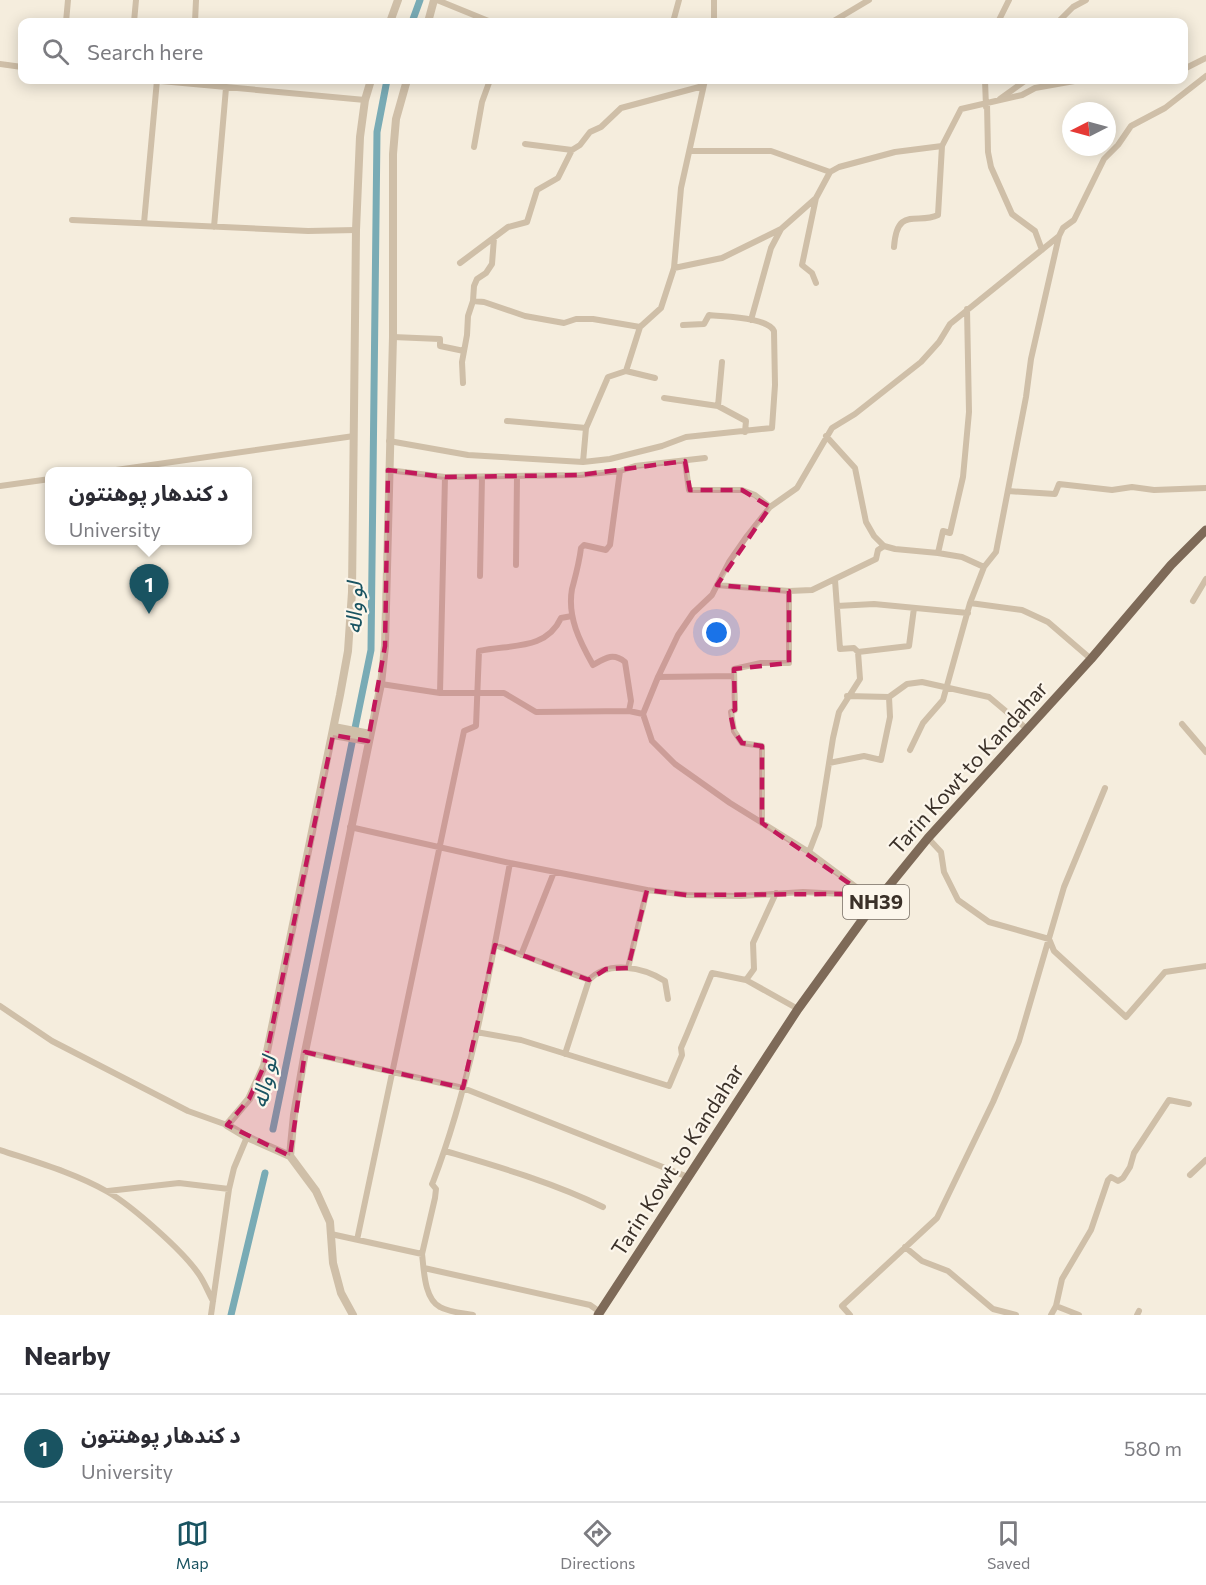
<!DOCTYPE html>
<html lang="en">
<head>
<meta charset="utf-8">
<style>
  body { margin:0; font-family:Commissioner,"Noto Sans Arabic",sans-serif; background:#f7f7f7; color:#2b2b33 }
  .compass { position:absolute; left:1062px; top:102px; width:54px; height:54px; border-radius:50%; background:#fff; box-shadow:0 3px 15px #0003; rotate:264deg }
  .you { position:absolute; left:717px; top:633px; width:21px; height:21px; margin:-15px; border:4px solid #fff; border-radius:50%; background:#1a73e8; box-shadow:0 0 0 9px #1a73e833 }
  .badge { display:grid; place-items:center; width:39px; height:39px; border-radius:50%; background:#195361; color:#fff; font-size:20px; font-weight:700 }
  .pin { position:absolute; translate:-50% -50px; filter:drop-shadow(0 2px 3px #0008) }
  .pin::after { content:''; position:absolute; top:32px; width:21px; height:18px; background:inherit; clip-path:polygon(0 0,100% 0,50% 100%) }
  .popup { position:absolute; left:45px; top:467px; width:207px; height:78px; box-sizing:border-box; display:grid; place-content:center; border-radius:12px; background:#fff; filter:drop-shadow(0 2px 4px #0005); font-size:20px; white-space:nowrap; color:#7c7c81 }
  .popup b { font-size:22px; color:#2b2b33 }
  .popup::after { content:''; position:absolute; left:50%; top:100%; margin-left:-12px; border:12px solid transparent; border-top-color:#fff }
  .list { margin:0; padding:0; list-style:none }
  h2 { display:flex; justify-content:space-between; align-items:center; height:78px; margin:0; padding:0 24px; font-size:26px }
  h2 small { font-size:20px; font-weight:400; color:#7c7c81 }
  .list li { display:grid; grid-template-columns:39px 1fr auto; gap:18px; align-items:center; box-sizing:border-box; height:108px; padding:0 24px; border-top:2px solid #e1e1e2 }
  .list b { display:block; font-size:22px; white-space:nowrap }
  .list p { margin:0; font-size:20px; white-space:nowrap; color:#7c7c81 }
  .list em { font-size:20px; font-style:normal; color:#7c7c81 }
  .icon { flex:none; width:33px; height:33px; fill:none; stroke:currentColor; stroke-width:2; stroke-linecap:round; stroke-linejoin:round }
  .map { position:relative; flex:none; width:1206px; height:1315px; overflow:hidden }
  .search { position:absolute; background:#fff; box-shadow:0 3px 15px #0003; left:18px; right:18px; top:18px; height:66px; display:flex; align-items:center; gap:15px; box-sizing:border-box; padding:0 21px; border-radius:12px; color:#7c7c81; font-size:22px }
  .sheet { height:186px; background:#fff }
  nav { display:flex; justify-content:space-around; align-items:center; box-sizing:border-box; height:84px; border-top:2px solid #e1e1e2; background:#fff; font-size:16px; color:#7c7c81 }
  nav a { display:grid; justify-items:center; gap:3px }
  nav .on { color:#195361 }
  .map>svg:first-child { display:block }
  .lines { fill:none; stroke-linecap:round; stroke-linejoin:round }
  .canal { stroke:#79abb5; stroke-width:7 }
  .minor { stroke:#cfbfa8; stroke-width:6 }
  .tertiary { stroke:#cfbfa8; stroke-width:8 }
  .primary { stroke:#7e6a58; stroke-width:9 }
  .marked { fill:#c2185b; fill-opacity:0.2; stroke:#c2185b; stroke-width:4.5; stroke-dasharray:12 8; stroke-linejoin:round }
  .labels { text-anchor:middle; stroke-width:4.5; stroke-linejoin:round; paint-order:stroke }
  .shield { fill:#fcf6eb; stroke:#756c63; stroke-width:1.5 }
  .shield-label { font-size:20px; font-weight:bold; fill:#3b3129 }
  .street-label { font-size:21px; fill:#3b3129; stroke:#fcf6eb }
  .water-label { font-size:22px; font-style:italic; fill:#195361; stroke:#fcf6eb }
</style>
</head>
<body>
<div class="map">
<svg width="1206" height="1315" viewBox="0 0 1206 1315">
  <rect width="100%" height="100%" fill="#f5eddd"/>
  <g class="lines">
    <!-- canal -->
    <path class="canal" d="M412,22L420,0
      M273,1129L371,650L377,132L387,80
      M231,1315L265,1173"/>
    <!-- minor -->
    <path class="minor" d="M437,0L491,22
      M66,22L68,0
      M134,22L136,0
      M195,22L196,0
      M673,22L679,0
      M714,22V0
      M832,22L869,0
      M998,22L1009,0
      M1058,22L1073,7L1086,0
      M0,64L22,67
      M1184,69L1206,58
      M150,80L365,100
      M985,80L986,107
      M1000,99L1026,80
      M987,104L988,152L991,167L1012,214L1035,231L1042,250
      M525,144L572,150
      M474,147L482,102L490,80
      M690,151H771L830,172
      M72,220L308,231L356,230
      M144,223L157,80
      M214,227L226,88
      M894,247C897,205 918,225 938,215L942,146L961,109L1022,95L1035,88L1080,80
      M460,263L508,227L527,222L537,190L558,178L572,150L580,145L590,132L601,127L621,108L703,86
      M674,268L722,258L781,229
      M816,283L812,273L802,265L816,198
      M473,301L484,302L525,316L564,323L576,319H593L640,327
      M751,320L771,248L781,229L816,198L830,172L839,167L895,152L942,146
      M393,337L440,339V346L464,351
      M626,371L655,378
      M463,383L462,362L467,335L468,316L473,301L474,286L477,279L486,273L492,264L494,238
      M664,398L718,406L746,421L745,432
      M718,406L722,362
      M507,421L586,428
      M826,436L855,468L866,522L874,536L884,546L895,549L938,553L962,557L984,567
      M389,441L468,455L583,462L610,459L662,446L686,437L772,428L775,385L774,331C767,317 725,317 709,315L704,324L683,325
      M685,461L689,490H742L755,495L770,507
      M583,462L586,428L608,377L626,371L640,327L661,308L674,268L681,188L705,80
      M388,470L445,477L580,475L620,471L635,466L705,458
      M620,471L610,545L606,550L584,545L581,548C579,564 576,574 572,589C567,617 580,642 593,665C605,658 613,652 625,662L631,701L629,711
      M102,472L354,436
      M0,486L50,479
      M1008,491L1055,494L1059,484L1112,490L1132,487L1154,490L1206,488
      M938,553L943,531L950,533L963,477L969,412L967,309
      M516,565L517,476
      M480,576L482,477
      M835,580L840,649L854,648L858,652L909,646L914,608
      M717,585L789,591L812,590L876,559L878,550L884,546
      M1193,601L1206,579
      M970,603L1022,610L1048,622L1091,659
      M837,606L874,604L968,613
      M658,677L734,676
      M381,684L440,693H504L536,712L629,711L643,714
      M440,693L445,477
      M847,696L889,697L907,684L922,682L989,697L1027,729
      M1182,724L1206,752
      M910,750L923,723L943,700L970,603L984,567L996,552L1026,397L1031,359L1059,236
      M829,763L864,756L881,760L890,717L889,697
      M762,823V746L742,743L734,731L731,712L735,710L734,669L761,663H789V591
      M350,827L510,863L647,890L687,895L741,896L803,892L842,894L871,908
      M928,838L941,852L944,872L958,900L989,922L1049,939L1054,951L1126,1017L1165,972L1206,966
      M809,852L819,826L833,738L839,712L860,679L858,652
      M876,902L809,852L730,803L675,764L652,741L643,714L658,677L678,635L693,613L712,595L729,562L747,536L770,507L797,488L832,428L855,414L921,362L939,342L950,324L1059,236L1063,228L1074,220L1104,159L1118,145L1131,126L1165,108L1206,76
      M495,945L589,980
      M521,955L554,872
      M628,968L647,890
      M746,980L754,969L753,943L776,893
      M0,1006L52,1041L188,1111L227,1125
      M476,1032L521,1040L669,1086L682,1055L681,1048L687,1034L712,973L746,980L798,1009
      M305,1052L463,1088L688,1177
      M565,1054L589,980C608,960 643,967 665,981L668,999
      M0,1150C36,1162 75,1173 108,1192C132,1206 182,1250 198,1273C204,1281 208,1292 213,1301
      M445,1151C499,1167 552,1182 603,1207
      M1190,1175L1206,1160
      M108,1191L179,1183L229,1189
      M331,1234L422,1254C424,1269 424,1299 440,1307C449,1312 462,1313 473,1315
      M357,1240L464,731L476,726L479,651C509,644 546,651 561,618L572,616
      M905,1247L922,1261L948,1271L993,1309L1016,1315
      M422,1254L435,1198L436,1189L432,1184L433,1182C472,1080 490,970 510,863
      M424,1268L590,1305L600,1312
      M1056,1306L1079,1315
      M211,1315L229,1189L234,1168L247,1137
      M850,1315L842,1306L937,1218L993,1102L1019,1041L1064,887L1105,788
      M1051,1315L1056,1306L1062,1279L1091,1230L1108,1180L1111,1177L1118,1181L1123,1178L1130,1167L1134,1153L1169,1100L1189,1104
      M1137,1315L1139,1311"/>
    <!-- tertiary -->
    <path class="tertiary" d="M390,22L398,0
      M428,22L434,0
      M334,727L370,734
      M333,735L368,741
      M290,1156L294,1115L305,1052L381,684L385,646L393,337V154L396,119L407,80
      M353,1315L341,1293L333,1263L330,1222L316,1191L290,1156L247,1137L227,1125L249,1099L264,1066L340,695L348,651L352,592L356,230L360,137L365,100L371,80"/>
    <!-- primary -->
    <path class="primary" d="M598,1315L798,1009L871,908L928,838L1091,659L1171,565L1206,530"/>
  </g>
  <!-- marked area -->
  <path class="marked" d="M685,461L690,490H742L770,507L717,585L789,591V663L734,669L735,710L730,712L734,731L742,743L762,746V823L876,902L871,908L842,894L687,895L647,890L628,968L606,969L589,980L495,945L463,1088L305,1052L290,1156L227,1125L249,1099L264,1066L333,735L368,741L385,646L388,470L445,477L580,475Z"/>
  <g class="labels">
    <!-- shield labels -->
    <rect class="shield" x="843" y="885" width="66" height="34" rx="4.5"/>
    <g class="shield-label">
      <text x="876" y="909">NH39</text>
    </g>
    <!-- street labels -->
    <g class="street-label">
      <text transform="translate(969 768) rotate(-48)" y="7">Tarin Kowt to Kandahar</text>
      <text transform="translate(678 1160) rotate(-57)" y="7">Tarin Kowt to Kandahar</text>
    </g>
    <!-- water labels -->
    <g class="water-label">
      <text transform="translate(354 608) rotate(-89)" y="8">لو واله</text>
      <text transform="translate(264 1082) rotate(-78)" y="8">لو واله</text>
    </g>
  </g>
</svg>
<svg class="compass" viewBox="-18 -18 36 36"><path d="M0-13l5 13h-10z" fill="#e53935"/><path d="M0 13l5-13h-10z" fill="#7c7c81"/></svg>
<div class="you"></div>
<div class="pin badge" style="left:149px;top:614px">1</div>
<div class="popup"><b>د کندهار پوهنتون</b>University</div>
<div class="search"><svg class="icon" aria-label="search" viewBox="0 0 24 24"><circle cx="10" cy="10" r="6"/><path d="M15 15l6 6"/></svg>Search here</div>
</div>
<section class="sheet">
<h2>Nearby<small></small></h2>
<ul class="list">
<li><span class="badge">1</span><div><b>د کندهار پوهنتون</b><p>University</p></div><em>580 m</em></li>
</ul>
</section>
<nav>
<a class="on"><svg class="icon" aria-label="map" viewBox="0 0 24 24"><path d="M3 6l6-2 6 2 6-2v14l-6 2-6-2-6 2zM9 4v14M15 6v14"/></svg>Map</a>
<a><svg class="icon" aria-label="directions" viewBox="0 0 24 24"><path d="M12 3l9 9-9 9-9-9zM9 14v-3h6M13 9l2 2-2 2"/></svg>Directions</a>
<a><svg class="icon" aria-label="saved" viewBox="0 0 24 24"><path d="M7 4h10v16l-5-4-5 4z"/></svg>Saved</a>
</nav>
</body>
</html>
